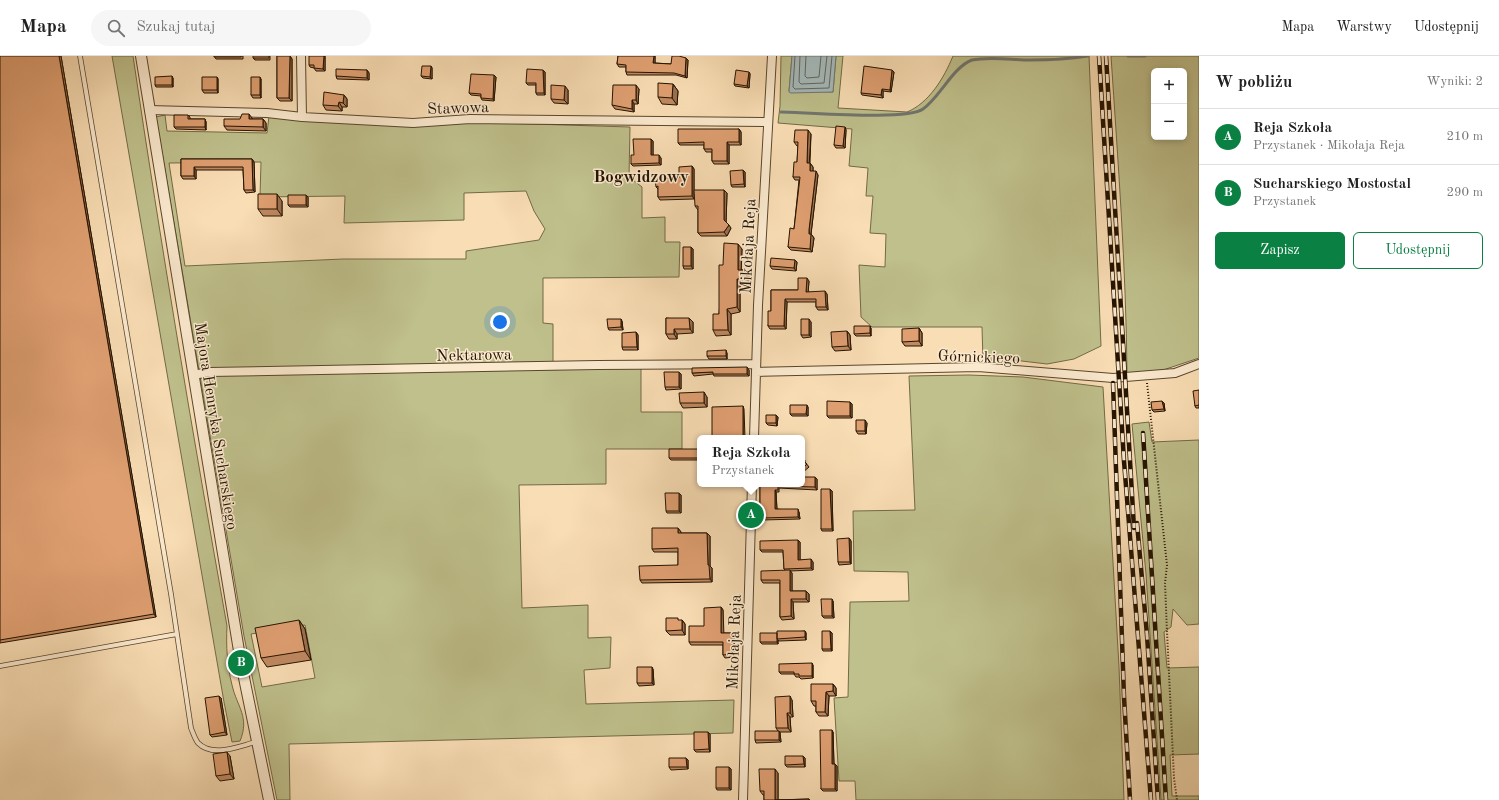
<!DOCTYPE html>
<html lang="pl">
<head>
<meta charset="utf-8">
<style>
  body { margin:0; font-family:"Old Standard TT",serif; background:#f6f6f6; color:#222 }
  .controls { position:absolute; right:12px; top:12px; display:grid; overflow:hidden; border-radius:6px; box-shadow:0 2px 6px #0003 }
  .controls button { width:36px; height:36px; display:grid; place-items:center; padding:0; border:0; border-bottom:1px solid #e0e0e0; background:#fff; color:#222; font:20px sans-serif }
  .you { position:absolute; left:500px; top:266px; width:14px; height:14px; margin:-10px; border:3px solid #fff; border-radius:50%; background:#1a73e8; box-shadow:0 0 0 6px #1a73e833 }
  .badge { display:grid; place-items:center; width:26px; height:26px; border-radius:50%; background:#0b8043; color:#fff; font-size:13px; font-weight:700 }
  .pin { position:absolute; translate:-50% -50%; border:2px solid #fff; box-shadow:0 1px 4px #0006 }
  .popup { position:absolute; left:697px; top:379px; width:108px; height:52px; box-sizing:border-box; display:grid; place-content:center; border-radius:6px; background:#fff; filter:drop-shadow(0 1px 3px #0005); font-size:13px; white-space:nowrap; color:#767676 }
  .popup b { font-size:15px; color:#222 }
  .popup::after { content:''; position:absolute; left:50%; top:100%; margin-left:-8px; border:8px solid transparent; border-top-color:#fff }
  .list { margin:0; padding:0; list-style:none }
  h2 { display:flex; justify-content:space-between; align-items:center; height:52px; margin:0; padding:0 16px; font-size:17px }
  h2 small { font-size:13px; font-weight:400; color:#767676 }
  .list li { display:grid; grid-template-columns:26px 1fr auto; gap:12px; align-items:center; box-sizing:border-box; height:56px; padding:0 16px; border-top:1px solid #e0e0e0 }
  .list b { display:block; font-size:15px; white-space:nowrap }
  .list p { margin:0; font-size:13px; white-space:nowrap; color:#767676 }
  .list em { font-size:13px; font-style:normal; color:#767676 }
  .actions { display:flex; gap:8px; padding:12px 16px }
  .actions a { flex:1; padding:9px 0; border:1px solid #0b8043; border-radius:6px; text-align:center; font-size:14px; color:#0b8043 }
  .actions .main { background:#0b8043; color:#fff }
  .icon { flex:none; width:22px; height:22px; fill:none; stroke:currentColor; stroke-width:2; stroke-linecap:round; stroke-linejoin:round }
  .map { position:relative; flex:none; width:1199px; height:744px; overflow:hidden }
  header { display:flex; align-items:center; gap:24px; box-sizing:border-box; height:56px; padding:0 20px; background:#fff; border-bottom:1px solid #e0e0e0 }
  header strong { font-size:19px }
  nav { display:flex; gap:22px; margin-inline-start:auto; font-size:14px }
  .search { width:280px; height:36px; background:#f6f6f6; display:flex; align-items:center; gap:10px; box-sizing:border-box; padding:0 14px; border-radius:22px; color:#767676; font-size:15px }
  main { display:flex }
  aside { flex:1; background:#fff }
  .map>svg:first-child { display:block }
  .green { fill:#bfc08c; stroke:#726a46; fill-rule:evenodd }
  .water { fill:#a4b8b9; stroke:#71766f }
  .lines { fill:none; stroke-linecap:round; stroke-linejoin:round }
  .shore { stroke:#64665c; stroke-width:1 }
  .stream { stroke:#71766f; stroke-width:3 }
  .service-casing { stroke:#59462d; stroke-width:5.5 }
  .minor-casing { stroke:#59462d; stroke-width:10 }
  .tertiary-casing { stroke:#59462d; stroke-width:12 }
  .path { stroke:#241300; stroke-width:2; stroke-dasharray:1 2; stroke-linecap:butt }
  .service { stroke:#fbe9ce; stroke-width:4 }
  .minor { stroke:#fbe9ce; stroke-width:8 }
  .tertiary { stroke:#fbe9ce; stroke-width:10 }
  .rail-casing { stroke:#241300; stroke-width:4.5 }
  .rail { stroke:#fbe9ce; stroke-width:3; stroke-dasharray:9; stroke-linecap:butt }
  .wall { fill:#c08961; stroke:#241300 }
  .shaded-wall { fill:#9c6f4f; stroke:#241300 }
  .building { fill:#df9f71; stroke:#241300 }
  .labels { text-anchor:middle; stroke-width:3; stroke-linejoin:round; paint-order:stroke }
  .street-label { font-size:16px; fill:#241300; stroke:#fbe9ce }
  .neighbourhood-label { font-size:17px; font-weight:bold; fill:#241300; stroke:#fbe9ce }
</style>
</head>
<body>
<header>
<strong>Mapa</strong>
<div class="search"><svg class="icon" aria-label="search" viewBox="0 0 24 24"><circle cx="10" cy="10" r="6"/><path d="M15 15l6 6"/></svg>Szukaj tutaj</div>
<nav><a>Mapa</a><a>Warstwy</a><a>Udostępnij</a></nav>
</header>
<main>
<div class="map">
<svg width="1199" height="744" viewBox="0 0 1199 744">
  <rect width="100%" height="100%" fill="#f9ddb4"/>
  <filter id="stains"><feTurbulence type="fractalNoise" baseFrequency=".005" numOctaves="4"/><feColorMatrix values="0 0 0 0 .2 0 0 0 0 .09 0 0 0 0 .02 0 0 0 .5 -.17"/></filter>
  <radialGradient id="worn" r=".72"><stop offset=".6" stop-color="#630" stop-opacity="0"/><stop offset="1" stop-color="#630" stop-opacity=".3"/></radialGradient>
  <!-- green -->
  <path class="green" d="M112,0H133C161,190 193,380 227,570C226,590 227,609 232,629C237,651 250,661 240,685L232,686L224,646Z
    M781,0H792L789,35L833,36L836,0H843L838,52L907,56C929,47 944,22 953,0H1089L1101,290L1074,303L1047,308L1005,303L983,305L982,271H872L861,261L859,209L885,211L886,178L870,177L873,140H866L868,112L849,110L852,73L778,67L780,50Z
    M1111,0H1199V302L1157,316L1127,317C1126,211 1118,105 1111,0ZM1154,15H1184V81H1154Z
    M165,59L167,75L267,77L269,60L630,71L629,121L642,131V162L665,161V186H680L679,221L543,222V267L553,268V307L641,305V356H682V393H606V428L519,429L522,552L588,549V582L611,581L610,612L584,614L586,648L734,644L733,677L289,688L290,744H277L244,580L156,61ZM261,106L260,141L345,140L344,167L464,164V137L526,135L534,155L545,173L539,184L466,195V203H343L185,210L169,107ZM305,569L315,622L262,631L251,578Z
    M969,319L1023,321L1103,331L1119,611L1124,744H856L855,725H839L834,642L848,641L850,546L909,545L908,516L854,515L853,455L915,454L909,320Z
    M1149,366L1152,386L1199,384V568L1187,569L1173,553L1171,571L1164,576L1167,612L1199,611V698L1170,699L1172,740H1199V744H1161L1146,518L1132,368Z"/>
  <!-- water -->
  <path class="water" d="M792,0H836L833,36L791,37L789,36Z"/>
  <g class="lines">
    <!-- shore -->
    <path class="shore" d="M795,0L793,31L795,33L829,32L832,0
      M800,0L799,26L801,28L824,27L827,0
      M806,0L805,20L807,22L819,21L821,0"/>
    <!-- stream -->
    <path class="stream" d="M1128,0H1145
      M781,56C807,56 907,65 923,53C940,41 953,11 972,4C989,0 1013,4 1030,4C1050,4 1069,3 1088,0"/>
    <defs>
      <path id="service" d="M80,0L171,538L191,672C193,677 195,683 198,687C213,702 239,690 256,686
        M0,610L177,578"/>
      <path id="minor" d="M301,0L302,61
        M149,54L267,57L302,61L413,67L470,63L768,66
        M756,316L978,311L1113,322L1175,317L1199,308
        M193,319L209,316L598,309L756,308
        M754,382L758,249L772,0
        M743,744L752,428"/>
      <path id="tertiary" d="M141,0L241,607L269,744"/>
    </defs>
    <!-- service casing -->
    <use href="#service" class="service-casing"/>
    <!-- minor casing -->
    <use href="#minor" class="minor-casing"/>
    <!-- tertiary casing -->
    <use href="#tertiary" class="tertiary-casing"/>
    <!-- path -->
    <path class="path" d="M1147,327L1167,509L1165,527L1167,576L1174,722L1177,744"/>
    <!-- service -->
    <use href="#service" class="service"/>
    <!-- minor -->
    <use href="#minor" class="minor"/>
    <!-- tertiary -->
    <use href="#tertiary" class="tertiary"/>
    <defs>
      <path id="rail" d="M1099,0L1124,405L1151,744
        M1106,0L1134,472
        M1113,327L1124,641L1130,744
        M1143,377L1166,744
        M1137,467L1147,579L1158,744"/>
    </defs>
    <!-- rail casing -->
    <use href="#rail" class="rail-casing"/>
    <!-- rail -->
    <use href="#rail" class="rail"/>
  </g>
  <!-- wall -->
  <path class="wall" d="M0,0H61L156,561L0,587Z
    M214,0H243V3H216Z
    M270,0V4H255L253,2Z
    M277,0H290L292,3V45H280L277,42Z
    M325,0V15H316L314,12L310,11L309,9Z
    M618,0H655V7L671,8L686,2L688,4L687,22L676,19H627L626,16V11H619L617,8Z
    M431,10L432,12V23L423,22L421,20Z
    M367,14L369,17V24L337,23L336,20Z
    M545,16V39H537L536,37V29H528L526,27Z
    M749,16L750,18L749,32L735,30L734,28Z
    M894,16L891,36L883,35V42L862,39L861,37Z
    M217,21L218,23V37H204L202,34Z
    M496,21L494,45L482,44L481,42V40L471,39L469,37Z
    M173,22V31H156L155,29Z
    M261,23V42H253L251,39Z
    M673,28L678,35L677,49L662,48L658,41Z
    M639,33L638,48H634V56L615,53L612,49Z
    M568,34V48L554,47L551,43Z
    M344,39L347,43V51H342V55L326,54L323,49Z
    M188,59L190,61V63H205L206,66V74L176,73L174,71Z
    M252,62V63H263L266,67V75L227,74L224,70Z
    M845,71L846,74L845,92H836L834,89Z
    M739,73L741,76V89H729V108H714L712,105V96H706L704,93V89H680L678,87Z
    M811,78L810,107L813,111V115L818,119L811,178L814,182L812,196L791,194L788,191L794,173L799,124H795L793,121L797,106L798,90H797L794,86Z
    M653,85V99L661,102V109L633,110L631,108L634,99Z
    M181,103H252L254,106L255,136L246,137L244,134L243,114H196V123H183L181,120Z
    M692,110L694,113V143L660,144L658,141V133L656,131L679,122Z
    M745,116V131H732L731,129Z
    M724,134L727,137L726,167L731,172L727,180H701L698,177V154L695,150Z
    M308,141V151H290L288,149Z
    M282,145V160H263L258,153Z
    M691,191L693,193V213H684L683,210Z
    M742,193L741,214H746L750,219V228H740V256L731,258V279L716,280L713,274L719,258L723,209Z
    M795,204L797,206L796,215L772,213L770,210Z
    M809,225L808,236L827,238L828,254H818L816,251V246H787L786,273H770L768,270L771,255V234H798Z
    M666,262L693,266V277L677,278V283H669L666,278Z
    M622,265L623,274H609L608,272Z
    M811,266V281L803,282L801,279Z
    M871,272V280H856L854,278Z
    M919,272L922,277V290H905L902,286Z
    M847,275L850,279L851,294L835,295L832,291Z
    M636,276L638,279V294H623L622,291Z
    M727,297V303H709L707,300Z
    M749,314V320H714L713,318L694,320L692,317Z
    M679,316L681,318V333L666,334L665,331Z
    M1199,334V352H1196L1195,350Z
    M707,341V351L683,352L680,347Z
    M850,346L852,348V362H829L827,360Z
    M1164,347L1165,355L1154,356L1152,354Z
    M808,351V360H792L790,358Z
    M776,359L778,361L777,370L768,369L766,367Z
    M867,367L866,378H858L856,375Z
    M700,393V404H671L669,402Z
    M802,401L805,404V406L809,411L802,417Z
    M817,423V434L779,432V436H776L777,453L799,456L800,463L762,464L760,462V428Z
    M832,435L833,475H822L821,473Z
    M681,439V457H667L666,455Z
    M678,472L681,476V477H707L710,480V510L712,512V526L642,527L640,524L678,509V496H654L652,493Z
    M849,482L851,485V508L839,509L838,506Z
    M800,486V504L813,506V514L790,515L792,517V535H806L809,538V546H793L794,563L782,564L780,561V527H763L761,524L785,514L784,513L783,496H762L760,494Z
    M833,545L834,562H824L822,560Z
    M721,551L723,554V577H732L734,580V601L725,602L723,599V589H691L689,586L704,570Z
    M299,564L305,573L311,604L267,611L261,602Z
    M682,564L685,568V579H670L666,575Z
    M805,575L806,577V584L779,585L778,584V588H762L760,586L777,577V578Z
    M832,577V595H823L822,593Z
    M813,609V622L801,623L799,621H796L794,618H781L779,616Z
    M653,613L654,629L639,630L637,627Z
    M833,628L836,632V640H829L828,660H819L816,656V650H814L811,645Z
    M221,642L227,679L212,681L210,679Z
    M792,644L793,661H790L791,676H780V677L781,686L756,687L755,684L778,675L776,672Z
    M833,676L834,708L837,710V735H823L821,733Z
    M710,678V696H696L694,694Z
    M230,700L234,723L220,725L216,720Z
    M686,702L688,704V713L671,714L669,711Z
    M805,702V711H787L785,709Z
    M731,713V734H717L716,732Z
    M778,717V744L809,743L810,744H764V739H763L760,735Z"/>
  <!-- shaded-wall -->
  <path class="shaded-wall" d="M59,0H61L156,561L154,558Z
    M290,0L292,3V45L289,42Z
    M324,0H325V15L323,13Z
    M654,0H655V10L653,7Z
    M686,2L688,4L687,22L685,20Z
    M431,10L432,12V23L430,21Z
    M367,14L369,17V24L367,22Z
    M543,14L545,16V39L544,37Z
    M892,14L894,16L891,36L890,34Z
    M749,16L750,18L749,32L747,30Z
    M494,19L496,21L494,45L493,43Z
    M172,20L173,22V31L172,29Z
    M217,21L218,23V37L217,34Z
    M260,21L261,23V42L260,39Z
    M673,28L678,35L677,49L672,42Z
    M636,29L639,33L638,48L636,44Z
    M565,30L568,34V48L564,44Z
    M882,33L883,35V42L881,39Z
    M344,39L347,43V51L343,47Z
    M632,44L634,48V56L632,53Z
    M339,46L342,51V55L338,50Z
    M249,58L252,62V67L249,63Z
    M205,63L206,66V74L205,71Z
    M263,63L266,67V75L263,71Z
    M845,71L846,74L845,92L843,90Z
    M739,73L741,76V89L739,86Z
    M808,74L811,78L809,111L807,107Z
    M651,83L653,85V102L651,99Z
    M727,86L729,89V108L727,105Z
    M659,99L661,102V109L659,107Z
    M252,103L254,106L255,136L253,134Z
    M810,107L813,111V119L810,115Z
    M692,110L694,113V143L692,140Z
    M194,111L196,114V123L194,120Z
    M743,114L745,116V131L744,128Z
    M816,115L818,119L811,178L814,182L812,196L810,193L809,174Z
    M724,134L727,137L726,168L724,164Z
    M277,138L282,145V160L277,153Z
    M306,139L308,141V151L306,149Z
    M729,169L731,172L727,180L724,176Z
    M738,188L742,193L741,220L738,214Z
    M691,191L693,193V213L691,210Z
    M795,204L797,206L796,215L794,212Z
    M746,214L750,219V228L747,223Z
    M807,222L809,225L808,239L806,236Z
    M737,223L740,228V256L737,251Z
    M825,235L827,238L828,254L826,251Z
    M785,243L787,246L786,273L784,270Z
    M727,253L731,258V279L728,274Z
    M689,262L693,266V277L690,273Z
    M621,263L622,265L623,274L621,271Z
    M809,263L811,266V281L809,279Z
    M870,270L871,272V280L870,277Z
    M919,272L922,277V290L919,285Z
    M674,273L677,278V283L674,278Z
    M847,275L850,279L851,294L848,290Z
    M636,276L638,279V294L637,291Z
    M726,294L727,297V303L726,300Z
    M747,311L749,314V320L747,318Z
    M679,316L681,318V333L679,331Z
    M704,336L707,341V351L704,347Z
    M1162,345L1164,347L1165,355L1164,353Z
    M850,346L852,348V362L850,360Z
    M807,349L808,351V360L806,358Z
    M743,350L744,353L745,382H743Z
    M776,359L778,361L777,370L776,367Z
    M865,364L867,367L866,378L865,375Z
    M815,421L817,423V434L815,431Z
    M830,433L832,435L833,475L832,473Z
    M775,434L776,436L777,455L775,453Z
    M679,437L681,439V457L679,455Z
    M798,453L799,456L800,463L798,461Z
    M678,472L681,476V481L678,477Z
    M707,477L710,480V510L712,512V526L710,523L708,509Z
    M849,482L851,485V508L850,506Z
    M798,484L800,486V506L798,504Z
    M811,503L813,506V514L811,512Z
    M790,514L792,517V538L790,535Z
    M806,535L809,538V546L806,543Z
    M791,543L793,546L794,563L791,560Z
    M832,543L833,545L834,562L832,560Z
    M721,551L723,554L724,580L721,577Z
    M299,564L305,573L311,604L305,595Z
    M682,564L685,568V579L682,574Z
    M805,575L806,577V584L805,581Z
    M830,575L832,577V595L831,593Z
    M732,577L734,580V601L732,598Z
    M777,577L778,579L777,583L778,584V588L777,586Z
    M812,607L813,609V622L812,620Z
    M652,611L653,613L654,629L652,627Z
    M833,628L836,632V640L833,635Z
    M826,636L829,640L828,660L825,656Z
    M219,640L221,642L227,679L225,676Z
    M790,640L792,644L793,661L790,657Z
    M787,657L790,661L791,676L788,672Z
    M832,674L833,676L834,710L832,708Z
    M779,675L780,677L781,686L779,684Z
    M708,676L710,678V696L709,693Z
    M227,696L230,700L234,723L230,718Z
    M803,700L805,702V711L804,708Z
    M686,702L688,704V713L687,711Z
    M835,708L837,710V735L835,733Z
    M729,711L731,713V734L729,732Z
    M775,713L778,717V744H775Z"/>
  <!-- building -->
  <path class="building" d="M0,0H59L154,558L0,584Z
    M214,0H241V1H214Z
    M253,0H269V2H253Z
    M277,0H290L289,42H277Z
    M309,0H324L323,13L314,12V9H309Z
    M618,0H654L653,7L671,8L672,0H679L686,2L685,20L674,17L626,16V9L617,8Z
    M422,10H431L430,21L421,20Z
    M864,10L892,14L890,34L882,33L881,39L861,37Z
    M336,13L367,14V22L336,20Z
    M527,13L543,14L544,37H536V27H526Z
    M736,14L749,16L747,30L734,28Z
    M471,18L494,19L493,43L481,42V38L469,37Z
    M172,20V29H155V21Z
    M202,21H217V34H202Z
    M251,21H260V39H251Z
    M658,27L673,28L672,42L658,41Z
    M551,29L565,30L564,44L551,43Z
    M613,29H636V44H632V53L612,49Z
    M324,36L344,39L343,47L339,46L338,50L323,49Z
    M242,58H249V63H263V71L224,70V63H240Z
    M174,59H188V63H205V71H174Z
    M836,70L845,71L843,90L834,89Z
    M678,73H739V86H727V105H712V93H704V86L678,87Z
    M795,74H808L807,107H810V115H816L809,174V178H811L810,193L788,191L790,172L794,173L800,121H793L794,106H797L798,86H794Z
    M633,83H651V99H659V107L631,108V99H634Z
    M181,103H252L253,134H244L243,111H194V120H181Z
    M692,110V140L658,141V130L656,131L655,123L679,122V111Z
    M743,114L744,128L731,129L730,115Z
    M694,134H724V164L729,169L724,176L698,177V150H695Z
    M258,138H277V153H258Z
    M288,139H306V149H288Z
    M724,187L738,188V214H746L747,223H737V251L727,253L728,274H713V258H719V209H723Z
    M683,191H691V210H683Z
    M771,202L795,204L794,212L770,210Z
    M798,222H807L806,236L825,235L826,251H816V243H785L784,270H768V255H771V234H798Z
    M666,262H689L690,273H674V278H666Z
    M607,263H621V271L608,272Z
    M801,263H809V279H801Z
    M854,270H870V277L854,278Z
    M919,272V285L902,286V273Z
    M847,275L848,290L832,291L831,276Z
    M636,276L637,291H622V277Z
    M726,294V300H707V295Z
    M747,311V318H713V316L692,317V312Z
    M664,316H679V331H665Z
    M1199,334V349L1195,350L1193,335Z
    M704,336V347H680L679,337Z
    M827,345L850,346V360H827Z
    M1162,345L1164,353L1152,354L1151,346Z
    M790,349H807L806,358H790Z
    M743,350V382H712V351Z
    M766,359H776V367H766Z
    M856,364H865V375H856Z
    M669,393H700V402H669Z
    M802,401H803V405L807,408L802,413Z
    M802,421H815V431L778,430V434H775V453H798V461L760,462V428H802Z
    M821,433H830L832,473H821Z
    M665,437H679V455H666Z
    M652,472H678V477H707L708,509H709L710,523L640,524L639,510L678,509V492L652,493Z
    M849,482L850,506H838L837,483Z
    M798,484V504L811,503V512L784,513L783,494H760V485Z
    M790,514V535H806V543H791V560L780,561V524H761V515Z
    M821,543H832V560H822Z
    M721,551V577H732V598L723,599V586H689V570H704V552Z
    M666,562H678V564H682V574L666,575Z
    M299,564L305,595L261,602L255,572Z
    M777,575H805V581L777,583Z
    M822,575H830L831,593H822Z
    M760,577H777V586H760Z
    M812,607V620H799V618H794V616H779V608Z
    M637,611H652V627H637Z
    M811,628H833V635L826,636L825,656H816V645H811Z
    M219,640L225,676L210,679L205,642Z
    M790,640V657H787L788,672H776L775,641Z
    M820,674H832V708H835V733H821Z
    M755,675H779V684H755Z
    M694,676H708L709,693L694,694Z
    M227,696L230,718L216,720L213,698Z
    M785,700H803L804,708L785,709Z
    M669,702H686L687,711H669Z
    M716,711H729V732H716Z
    M759,713H775V744L809,743V744H764V735H760Z"/>
  <g class="labels">
    <!-- street labels -->
    <g class="street-label">
      <text transform="translate(458 51) rotate(-2)" y="6">Stawowa</text>
      <text transform="translate(747 190) rotate(-87)" y="6">Mikołaja Reja</text>
      <text transform="translate(474 298) rotate(-1)" y="6">Nektarowa</text>
      <text transform="translate(979 300) rotate(2)" y="6">Górnickiego</text>
      <text transform="translate(217 370) rotate(81)" y="6">Majora Henryka Sucharskiego</text>
      <text transform="translate(733 586) rotate(-88)" y="6">Mikołaja Reja</text>
    </g>
    <!-- neighbourhood labels -->
    <g class="neighbourhood-label">
      <text x="641" y="126">Bogwidzowy</text>
    </g>
  </g>
  <rect width="100%" height="100%" filter="url(#stains)"/>
  <rect width="100%" height="100%" fill="url(#worn)"/>
</svg>
<div class="controls">
<button>+</button>
<button>−</button>
</div>
<div class="you"></div>
<div class="pin badge" style="left:751px;top:459px">A</div>
<div class="popup"><b>Reja Szkoła</b>Przystanek</div>
<div class="pin badge" style="left:241px;top:607px">B</div>
</div>
<aside>
<h2>W pobliżu<small>Wyniki: 2</small></h2>
<ul class="list">
<li><span class="badge">A</span><div><b>Reja Szkoła</b><p>Przystanek · Mikołaja Reja</p></div><em>210 m</em></li>
<li><span class="badge">B</span><div><b>Sucharskiego Mostostal</b><p>Przystanek</p></div><em>290 m</em></li>
</ul>
<div class="actions"><a class="main">Zapisz</a><a>Udostępnij</a></div>
</aside>
</main>
</body>
</html>
